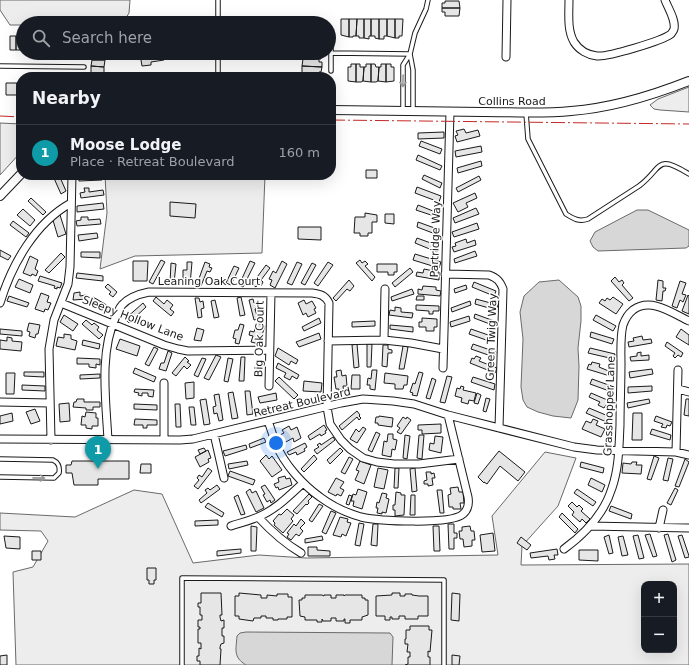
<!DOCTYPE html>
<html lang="en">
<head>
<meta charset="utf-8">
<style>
  body { margin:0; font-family:"DejaVu Sans",sans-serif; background:#20242c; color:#f1f3f6 }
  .controls { position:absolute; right:12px; bottom:12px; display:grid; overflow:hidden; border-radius:8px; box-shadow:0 4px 16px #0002 }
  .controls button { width:36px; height:36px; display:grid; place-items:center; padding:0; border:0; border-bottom:1px solid #363941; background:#171b24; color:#f1f3f6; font:20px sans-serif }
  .you { position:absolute; left:276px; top:443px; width:14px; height:14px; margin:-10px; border:3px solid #fff; border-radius:50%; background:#1a73e8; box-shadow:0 0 0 6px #1a73e833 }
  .badge { display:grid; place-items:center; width:26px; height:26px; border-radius:50%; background:#c62828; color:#fff; font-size:13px; font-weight:700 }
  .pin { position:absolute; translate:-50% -33px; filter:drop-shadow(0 1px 2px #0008) }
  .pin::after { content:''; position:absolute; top:21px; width:14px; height:12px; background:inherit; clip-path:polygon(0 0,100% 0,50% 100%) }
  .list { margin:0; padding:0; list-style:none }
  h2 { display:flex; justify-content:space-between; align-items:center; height:52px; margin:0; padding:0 16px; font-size:17px }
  h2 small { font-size:13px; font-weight:400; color:#9ea1a6 }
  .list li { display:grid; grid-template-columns:26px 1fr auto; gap:12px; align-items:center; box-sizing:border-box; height:56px; padding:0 16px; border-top:1px solid #363941 }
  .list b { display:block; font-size:15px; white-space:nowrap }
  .list p { margin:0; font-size:13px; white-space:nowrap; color:#9ea1a6 }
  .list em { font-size:13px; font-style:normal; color:#9ea1a6 }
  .icon { flex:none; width:22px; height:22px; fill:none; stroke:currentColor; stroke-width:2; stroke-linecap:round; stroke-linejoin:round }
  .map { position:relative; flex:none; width:689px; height:665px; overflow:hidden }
  .search { position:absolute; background:#171b24; box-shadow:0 4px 16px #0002; left:16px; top:16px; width:320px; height:44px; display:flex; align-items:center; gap:10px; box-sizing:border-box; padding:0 14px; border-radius:22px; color:#9ea1a6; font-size:15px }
  .panel { position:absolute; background:#171b24; box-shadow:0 4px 16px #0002; left:16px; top:72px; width:320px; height:108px; border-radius:16px }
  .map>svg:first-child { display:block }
  .built { fill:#ededed; stroke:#6a6a6a; fill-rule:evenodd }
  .water { fill:#d7d7d7; stroke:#6a6a6a }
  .building { fill:#e6e6e6; stroke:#1a1a1a }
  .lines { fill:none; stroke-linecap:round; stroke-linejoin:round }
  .service-casing { stroke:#1a1a1a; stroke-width:5.5 }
  .minor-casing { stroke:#1a1a1a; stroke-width:9 }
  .tertiary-casing { stroke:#1a1a1a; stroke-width:10 }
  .service { stroke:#fff; stroke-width:3.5 }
  .minor { stroke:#fff; stroke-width:7 }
  .tertiary { stroke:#fff; stroke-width:8 }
  .power { stroke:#c62828; stroke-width:1; stroke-dasharray:14 3 2 3; stroke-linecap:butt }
  .oneway { stroke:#989898 }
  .labels { text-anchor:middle; stroke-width:3; stroke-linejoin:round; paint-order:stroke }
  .street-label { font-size:11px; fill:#1a1a1a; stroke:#fff }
</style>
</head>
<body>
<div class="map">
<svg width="689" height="665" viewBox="0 0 689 665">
  <rect width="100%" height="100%" fill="#fff"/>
  <!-- built -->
  <path class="built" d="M0,0H130L129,13L123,23H23V25H10L0,10Z
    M689,87V112L660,110L654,109L650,105L658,99Z
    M0,123L21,124V152L0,175Z
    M105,175H265L262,253L135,256L100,269L107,213Z
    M545,452L576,458L558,506L522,546L521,565L689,564V665H16L13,572L33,567L48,541L41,531L0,530V513L75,517L134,490L162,494L193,563L259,555L306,558L498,555L492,516ZM644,584H674V650H644Z"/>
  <!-- water -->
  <path class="water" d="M637,210H648L689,230V246L686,248L598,251L593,247L590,241L595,232Z
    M559,280L578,297L581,306V321L578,348L579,366L578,400L571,418L553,416L538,412L527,407L523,400L521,387L523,339L520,312L524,296L539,282Z
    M246,632L390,633L393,637L392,665H246C233,657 236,650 237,636L240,633Z"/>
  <!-- building -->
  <path class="building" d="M445,1H459L460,8H442V3H445Z
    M442,8H460L459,16H445V12H442Z
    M341,19H349V37L341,35Z
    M349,19H357L356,36H353V37H349Z
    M357,19H364V38H359V36H356Z
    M364,19H371V36H369V39L364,38Z
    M371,19H379V39L375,38V36H371Z
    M379,19H387V36H384V39H379Z
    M387,19H395V38L387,36Z
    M395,19H403L402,36H399V38H395Z
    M10,36H16V50H10Z
    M16,36L22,37V50H16Z
    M145,53H163L164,60L151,62V65L142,66L140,54Z
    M303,53H319V55H321V59H303Z
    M92,54H105V60H92Z
    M303,59H319V62H322V67L302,66Z
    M92,60H105L104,67L91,66Z
    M351,64H356V82L348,81V67H351Z
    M356,64H360V67H364L363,81L361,82H356Z
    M366,64H371V82L363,81L364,67H366Z
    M371,64H375L376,67H379L378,81L376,82H371Z
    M381,64H386V82L378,81L379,67H381Z
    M386,64H391V67H394V81L386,82Z
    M91,66L104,67V73H91Z
    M302,66L322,67L321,72H319V75L302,74Z
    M91,73H104V77H91Z
    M6,83H17V95H6Z
    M17,83H21V96H17Z
    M464,129L466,133L478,130L480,136L457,142L455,136L458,135L456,131Z
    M444,132V138L418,139V133Z
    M421,141L442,149L440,154L419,146Z
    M481,146L482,152L456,157L455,151Z
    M418,155L442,166L440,170L416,160Z
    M481,161L482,166L458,173L457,168Z
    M366,170H377V178H366Z
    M59,175L66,191L61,194L53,176Z
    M102,175V180L79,181L78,176Z
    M424,175L442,183L440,188L422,179Z
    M479,176L481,180L458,192L456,188Z
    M417,187L441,196L439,202L415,193Z
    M84,188H89V192L103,190L104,195L81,198L80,193L85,192Z
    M475,193L477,198L466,203L468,207L458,212L453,203Z
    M31,198L46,212L43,215L28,201Z
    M170,202L196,204L195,218L170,216Z
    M103,203L104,209L77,212V206Z
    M418,205L438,213L437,217L416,210Z
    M476,208L479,214L455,223L453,218Z
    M23,209L35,220L30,226L17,215Z
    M365,213L377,215V222H372V233H368V236H360V233H354L355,217H365Z
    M385,214H394V224L385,223Z
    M60,215L66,234L58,237L52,217Z
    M81,217H88V220L100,219L101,224L77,226L76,221L81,220Z
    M13,221L29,233L26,237L10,225Z
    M418,222L440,230L438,235L417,227Z
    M477,223L479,229L454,237L452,232Z
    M298,227H321V240L298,239Z
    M97,233L98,238L79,241L78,235Z
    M417,238L439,246L437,252L415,243Z
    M466,239L467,243L475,240L476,245L454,252L452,247L456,246L455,243Z
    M0,250L11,256L8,260L0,256Z
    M475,251L477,256L455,263L454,259Z
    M81,252H100V258L81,257Z
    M61,253L65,257L49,273L45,270Z
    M415,254L441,262L439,268L413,260Z
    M30,256L38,260L35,269L38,271L36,276L32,274L31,276L23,273Z
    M161,260L165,262L153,284L149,282Z
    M360,260L362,263L365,261L368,264L365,266L375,277L372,281L356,263Z
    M133,261H148L147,281H133Z
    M250,261L255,263L243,287L239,285Z
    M282,261L287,264L275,288L270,285L272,280L269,279L273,271L276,273Z
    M187,262H192L190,285H185L186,279H183V270H187Z
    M205,262L210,264L209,267L212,268L210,272L207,271L201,286L197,284Z
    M297,262L302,264L292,285L287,283Z
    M328,262L333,265L318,286L314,283Z
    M171,263L176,264L174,283H170Z
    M312,263L316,265L305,285L301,283Z
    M377,264H397V272H394V275H388V272H377Z
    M266,265L270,268L261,280L263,282L261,286L258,283L256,287L252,284Z
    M234,266L239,268L231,285L226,283Z
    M410,268L413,272L395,287L392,283Z
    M424,269L439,272V280L416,276L417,272L423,273Z
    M77,273L103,276V281L76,278Z
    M40,276L62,283L60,288L57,287V289L54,288L55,286L38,281Z
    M615,277L619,282L622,280L624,283L622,285L633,298L629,301L611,281Z
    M19,279L33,285L30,293L15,287Z
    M349,280L354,286L350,291L347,289L336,301L333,298Z
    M658,280L663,281V288H666L665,291H663L662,301L656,300Z
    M680,281L686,283L682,294L686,295L683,302L680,300L677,308L672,306Z
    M474,282L496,291L494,296L472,287Z
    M108,284L117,292L113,297L109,294L111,292L105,287Z
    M466,285L467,289L455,293L454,289Z
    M423,286L436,287V290L441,291L440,296L418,294V289L422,290Z
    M412,289L414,294L392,301L391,297Z
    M80,292V296L86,295L87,299L73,300L74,293Z
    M41,293L49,296L47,302L51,303L48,310L45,309L44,312L35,309Z
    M688,295L689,296V314L682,311Z
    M9,296L29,303L27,307L7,301Z
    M417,296H424V300H416Z
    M93,297L110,307L107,311L90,301Z
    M156,297L164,304L167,300L173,305L170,309L174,312L171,316L153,301Z
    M241,297L245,315L240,316L237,298Z
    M613,297L623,304L616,314L599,303L602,299L605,301L607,298L610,300Z
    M195,298H199L200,302L203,301L204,308L201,309L202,317L198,318Z
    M253,299L254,303L258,302L259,308L255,309L258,319L254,320L249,300Z
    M476,299L498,305L496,310L475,304Z
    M215,300L219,317L214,318L211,301Z
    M304,300L306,304L312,301L316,308L314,309L316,313L308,317L306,313L303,315L298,303Z
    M470,301L471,305L452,312L451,308Z
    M143,303L146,307L129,323L125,319Z
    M416,305L439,306V311H433V314H429V311L416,310Z
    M395,307L401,308V312L413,313L412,318L389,315L390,310L395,311Z
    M475,314L497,322L495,326L474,318Z
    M64,315L78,324L73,331L60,322Z
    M596,315L616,326L613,331L593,320Z
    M469,316L470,321L451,327L450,322Z
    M319,318L321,323L304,331L302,327Z
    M422,318L437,319V327H434V331H426V327H419V322H422Z
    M86,320L92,325L94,323L99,327L97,330L103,335L99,339L82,324Z
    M375,321V326L352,327V322Z
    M29,323L40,325L38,334H36L35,338L29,336L30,332L27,331Z
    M257,323L265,326L259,344L251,342L253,336L249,335L250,331L254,332Z
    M240,324L244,325L239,344L235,343L236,339L233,338L235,330H238Z
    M390,325L413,327V332L390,329Z
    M197,328L204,330L201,341L194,340Z
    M0,329L22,331V336L0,334Z
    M471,329L494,337L492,342L469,334Z
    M681,329L689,335V345L676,337Z
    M591,332L614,339L612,344L590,337Z
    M319,333L321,339L299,347L296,342Z
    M64,334L71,335V339L77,341L75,350L56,346L58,337L64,338Z
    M642,336L643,340L651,339L652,343L629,347L628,342L634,341L633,338Z
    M7,337L12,338V341L22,342L21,351L0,349V340L7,341Z
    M120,339L140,346L137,356L116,349Z
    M83,340L100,344L99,349L82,345Z
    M667,342L683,353L681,357L678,355L675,358L673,356L675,353L665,346Z
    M357,344L359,367L354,368L352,345Z
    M367,344H372L371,367H367Z
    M473,344L496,352L494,357L471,349Z
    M383,345H388V349L392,350V353H388L387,367L382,366Z
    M403,346L408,347L404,369H399Z
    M154,347L158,349L149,366L145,364Z
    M278,348L298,360L296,364L291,361L289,365L275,356Z
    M590,348L615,354L614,359L588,353Z
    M168,351L172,353L166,371L159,369L161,363H164Z
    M641,352V356L649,355V360L631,361L630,357L637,356V353Z
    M216,355L221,357L209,380L204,378Z
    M476,356L481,358L479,361L497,368L495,373L470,363L472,358L474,359Z
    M185,357L189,361L187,362L191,365L187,369L184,366L176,376L172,373Z
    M241,357H245L244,381H239Z
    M77,358L100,359V365L96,364V368L89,367V364H77Z
    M202,358L206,359L198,377L194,375Z
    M228,358L233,359L228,382L224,381Z
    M592,362L600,364L599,367L611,372L610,376L587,369L589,364L591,365Z
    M278,363L299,375L297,379L292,376L290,380L284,377L286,373L276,368Z
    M135,368L156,377L154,382L133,373Z
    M652,369L653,374L630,378L629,372Z
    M341,370L342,376L346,375L347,386H343L344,393H339V389H336L334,377H337L336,371Z
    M372,370H377L375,390L370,389V385H367L368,378L371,379Z
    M24,372H44V377L24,376Z
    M419,372L423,373L417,396L412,395L413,393L410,392L413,383L415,384Z
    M6,373H15L14,394H6Z
    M385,373L408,376L407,385H404L403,389H395V384L384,383Z
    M100,374V378L80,379V375Z
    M352,375H360V389H351Z
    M447,376L452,377L445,403L440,402Z
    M279,377L298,395L294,399L275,381Z
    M473,377L495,384L494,390L471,382Z
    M432,378L436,380L430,399L426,398Z
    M592,379L614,387L612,392L590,384Z
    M304,381L322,383L321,392L303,391Z
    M194,382V398L186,399L185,383Z
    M22,385L45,386V391L22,390Z
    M461,386L464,387L463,390L476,393L474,401L469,400L468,404L461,402L462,398L455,396L457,388L460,389Z
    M652,386V391L628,393V387Z
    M135,389L154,390L153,397L148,396V393H142V396L138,395L139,393L134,392Z
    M245,391H250L253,414L247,415Z
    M233,392L238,418L232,419L228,393Z
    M276,393L277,400L260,403L258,397Z
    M477,393L481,395L478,404L474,403Z
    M591,393L612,402L610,407L606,405L604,408L598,405L600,402L589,397Z
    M219,394L223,420L219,421L217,413L214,414L213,407L216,406L214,395Z
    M486,398L490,399L486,412L483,411Z
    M77,399H84V402H100V407H93V410H86V408L73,407L74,402H76Z
    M206,399L210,424L204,425L200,400Z
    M649,399L650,403L628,408L627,403Z
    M686,399H689V416L684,415Z
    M69,403L70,421L60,422L59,404Z
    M134,404L157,405V410L134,409Z
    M175,404H180L181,427H176Z
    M189,407H194L196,425H191Z
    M589,408L613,418L611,424L586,413Z
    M35,409L40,421L31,424L26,412Z
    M357,411L360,415L359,416L361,418L359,420L357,417L342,430L339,426Z
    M86,412L96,413V418H98V426H92V429L86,428V425H81L82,416L85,417Z
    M12,413L13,421L0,424V416Z
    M633,413H642V440H632Z
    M379,416L393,418L392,427L378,425V423H375L376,417H379Z
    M656,416L672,422L670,426L667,425L666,428L661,427L663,424L654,421Z
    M403,417L406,419L407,417L411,420L401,434L397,432L400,428L397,426Z
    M135,419L157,420V425H147V428H143V425H134Z
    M593,419L598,421L596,425L605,429L601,437L582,429L586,421L591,423Z
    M441,424V433L422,434V430H418V425Z
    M324,425L327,430L325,431L326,433L321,436L320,434L310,440L308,436Z
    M289,426L291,430L297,427L301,438L294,442L293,438L284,443L280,435L284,433L282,430Z
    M363,427L366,429L357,443L350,439L356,429L359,432Z
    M652,429L671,435L670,440L650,434Z
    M376,432L380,434L372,452L368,450Z
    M388,434H393V439L397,440L395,450L392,449L391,457L382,455L384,441L387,442Z
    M405,435L410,436L407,459L403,458Z
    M419,435H424L422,459L417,458Z
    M435,436L443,437L441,453L429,450L430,443L434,444Z
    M333,437L335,440L317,454L314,450L319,447L317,445L320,443L321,445Z
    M264,438L266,442L250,448L249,444Z
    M305,443L307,447L304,449L305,451L297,455L296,452L289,455L287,452Z
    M246,445L247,449L225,456L223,451Z
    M204,448L206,451L200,454L198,450Z
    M340,448L343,451L330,464L327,460Z
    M208,450L211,458L208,459L209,462L200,467L195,457Z
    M499,451L525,472L518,481L500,466L487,484L484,482V483L478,477Z
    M266,455L269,459L272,456L282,470L272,477L260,461Z
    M314,455L317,459L304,472L301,469Z
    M654,456L659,458L651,480L647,479Z
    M349,457L353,459L345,474L341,472Z
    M668,458L673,459L668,481L663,480Z
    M685,459L689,462L679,487L675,486Z
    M72,461H129V479H98V485H74L72,473H66V465H71Z
    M247,461L248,465L229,469L228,464Z
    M360,461L371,465L364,484L355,480L359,471L356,470Z
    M581,462L604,468L603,473L580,467Z
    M632,462H637L636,465H642L641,474L622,473L623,463L631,464Z
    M141,464H151V473H140Z
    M208,468L212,471L198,489L194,486L199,480L197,478L199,475L202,477Z
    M378,468L388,470L384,489L374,487Z
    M395,468H399L398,488H394Z
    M415,468L417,491L412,492L410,469Z
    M230,471L255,480L253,485L228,476Z
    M426,472H431V474L434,473L435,478H432L433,485L428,486V484H424V481L427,480Z
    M285,476L286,479L290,478L292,485L279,490L278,487L276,488L274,484L279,482L278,478Z
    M336,478L344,482L340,488L344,490L341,496L337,494L336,496L328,492Z
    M591,478L605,485L602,492L588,485Z
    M217,485L220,489L201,503L199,500L207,493L205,490L208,488L210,490Z
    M265,485L275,500L271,503L270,500L267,502L263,495L265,494L261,487Z
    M458,487L459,492H463L464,503H460L461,509H453V507H449L448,495L451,494L450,488Z
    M675,488L678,490L671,505L667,503Z
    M250,489L252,493L256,491L264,508L256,512L246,492Z
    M358,489L367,492L362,509L353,506L354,501H351L353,494L356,495Z
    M577,489L596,502L593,506L574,493Z
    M437,490H442L444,513H440Z
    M396,492L401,493V495H405L404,515L395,516V510H393V505H395Z
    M382,493L387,494L386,498L389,499L386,513L382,512V514L377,513L378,508H376L377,502L379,503Z
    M309,494L312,497L308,501L309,503L307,505L306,504L297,514L293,511Z
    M238,495L245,514L241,515L234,497Z
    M349,495L352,496L349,505L346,504Z
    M411,495H415V515H410Z
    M572,502L577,507L579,505L583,509L581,511L590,519L586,523L582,519L580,522L572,515L574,512L568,506Z
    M208,503L224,513L222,517L205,507Z
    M319,504L323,506L312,522L309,520Z
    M611,506L632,514L631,519L609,511Z
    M287,509L294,515L291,519L293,521L283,533L274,525L275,523L273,521L279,514L281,515Z
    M331,511L336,513L326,534L322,532Z
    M562,513L578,529L575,533L559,517Z
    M340,517L348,519L347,522L351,523L346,536L342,534L341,537L333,535Z
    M301,519L305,523L300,528L303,531L299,536L296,534L291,540L287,537L289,534L287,533L294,524L296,526Z
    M218,520V525L195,526V521Z
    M359,523L364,524L360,546L355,545Z
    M373,524H378L377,546L371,545Z
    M448,524H454V533H457V538H454V549H449Z
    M251,526L257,527L256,551H251Z
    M433,526H439L440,551H434Z
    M470,526L471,531H474L475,540H472V546L464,547L463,539H460L459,531H462V527Z
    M493,533L495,551L482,552L480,535Z
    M650,534L657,556L653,557L645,535Z
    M668,534L676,560L672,562L664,535Z
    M609,535L613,553L609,554L604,537Z
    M638,535L644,558L639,559L633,536Z
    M682,535L689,556V557L685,558L678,536Z
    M4,536L20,537V549L6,548Z
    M322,536L323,540L305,543V539Z
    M623,536L628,555L622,556L618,537Z
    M521,537L531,545L527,550L517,543Z
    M308,547H317V550L330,551V556H308Z
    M241,549V553L217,556V551Z
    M557,549L558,555H554L555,559L549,560L548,556L531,558L530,553Z
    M579,550H598V561L579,560Z
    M32,551H41V560H32Z
    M147,568H156V580H154V584H149V580H147Z
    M201,593H221L222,615H220V617L221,621L224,620V628H222V636H224V643L221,644L220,647V649H221L220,665H200V661H197V656H199V648L201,649V643H198V629H200V627H198V620H202V615H200V607H198V603H201Z
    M239,593L261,595V598H267V595L277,596V594H288V597H292V617H287V619H278V620H273V618H266V616H261V618H254L253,621L239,619V616H235V596H239Z
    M392,593H400V596H405V594H412V595L419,596H428V616H418V619H405V616H399V619H392V617H390V620H385V616H376V596L392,595Z
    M452,593L460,594L459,621L451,620Z
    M305,595H322L324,596V595H331V598H336V595H344V596L345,595H362V598H365V600H368V615L362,617V620H350V623H345V619H344V621H336V618H331V621H323L322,619V622H317V620H305V617L300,616L299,600H302V598H305Z
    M410,626H429V630H432L430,652L428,651V657H430V665H405L408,664V657H410V652H407L408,644H405V639H406V630H410Z
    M7,655V665H0V656Z
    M452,655L460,656L459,665H452Z"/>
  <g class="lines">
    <defs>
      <path id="service" d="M218,23V0
        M331,53L410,54
        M410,54L413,70V110
        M0,66L84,67
        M331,71V34
        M218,77V53
        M403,111V65L410,54L415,33L426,9L428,0
        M526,113L528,139L566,214C574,219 579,222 588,219L639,186C663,168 655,153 689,174
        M0,459L53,460C59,463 60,467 59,473L54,478L0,477
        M182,665V578L444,580V665"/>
      <path id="minor" d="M569,0C569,14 567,30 574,42C579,50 588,55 597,56C608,57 662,41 671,34C671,34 674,30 674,29C676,20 668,8 665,0
        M506,57L507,0
        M445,274L489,275C497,278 500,281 503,289L499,428
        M0,303C12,264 35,223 71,203
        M61,303L164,345L178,349L188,351L269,350
        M384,340L385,289
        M328,341L384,340L411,343L443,349
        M443,368L450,112
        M269,386L271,293
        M678,389L689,392
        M0,402L50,403
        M268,421C271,429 273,436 276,444C284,464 303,485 320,497C332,506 347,513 361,517C378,521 451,525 463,514C469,509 469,503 468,497L448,415
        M214,434L224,478
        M0,439L180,440L193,439L341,403L363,399L393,401L414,404L448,415L574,447L597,450L676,452L689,455
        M164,439V383
        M51,440L49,349L54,320L68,284L70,267L72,175
        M108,440C106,401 99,352 116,316C118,312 119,308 122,305C129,297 139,294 149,292L312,293C320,294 325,295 329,303L327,407L330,424L341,440L350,449L363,458L377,462L394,464H419L459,459
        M676,452L678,370
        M258,517C271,531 284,543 301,553
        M231,526C240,523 249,521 258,517C275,510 289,496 303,483
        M590,526L689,528
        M659,528L663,510
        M564,549C586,533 604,514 612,488C619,468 619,446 620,425C620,405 621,384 621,364C621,352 620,337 623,325C625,319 628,314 633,310C651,297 672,313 689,321"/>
      <path id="tertiary" d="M331,110C382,111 432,111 483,112C512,112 542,114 571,111C612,108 651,96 689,81
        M0,196L21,174"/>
    </defs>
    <!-- service casing -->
    <use href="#service" class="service-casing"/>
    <!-- minor casing -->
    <use href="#minor" class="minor-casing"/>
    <!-- tertiary casing -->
    <use href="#tertiary" class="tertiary-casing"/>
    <!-- service -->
    <use href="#service" class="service"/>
    <!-- minor -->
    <use href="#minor" class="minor"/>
    <!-- tertiary -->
    <use href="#tertiary" class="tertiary"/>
    <!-- power -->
    <path class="power" d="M0,116L21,117
      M331,120L689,124"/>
  </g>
  <!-- one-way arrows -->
  <defs><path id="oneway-shaft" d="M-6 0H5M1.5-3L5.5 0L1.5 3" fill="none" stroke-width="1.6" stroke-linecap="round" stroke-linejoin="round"/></defs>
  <g class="oneway">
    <use href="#oneway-shaft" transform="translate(403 81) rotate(91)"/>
    <use href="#oneway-shaft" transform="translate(39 478) rotate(1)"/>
  </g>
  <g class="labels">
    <!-- street labels -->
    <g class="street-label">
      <text x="512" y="105">Collins Road</text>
      <text transform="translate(435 239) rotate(-88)" y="4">Partridge Way</text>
      <text x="209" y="285">Leaning Oak Court</text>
      <text transform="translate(133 318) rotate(21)" y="4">Sleepy Hollow Lane</text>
      <text transform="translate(491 337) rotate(-88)" y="4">Green Twig Way</text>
      <text transform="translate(259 339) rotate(-89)" y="4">Big Oak Court</text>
      <text transform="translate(302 402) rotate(-13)" y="4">Retreat Boulevard</text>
      <text transform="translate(609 406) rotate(-88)" y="4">Grasshopper Lane</text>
    </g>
  </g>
</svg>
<div class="controls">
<button>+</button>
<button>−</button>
</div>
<div class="you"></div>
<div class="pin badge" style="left:98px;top:469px;background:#0f9aa8">1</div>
<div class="search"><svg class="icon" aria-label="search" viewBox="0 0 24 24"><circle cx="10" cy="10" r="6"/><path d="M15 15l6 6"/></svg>Search here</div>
<section class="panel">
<h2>Nearby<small></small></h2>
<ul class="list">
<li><span class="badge" style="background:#0f9aa8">1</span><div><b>Moose Lodge</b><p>Place · Retreat Boulevard</p></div><em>160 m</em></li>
</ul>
</section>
</div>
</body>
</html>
